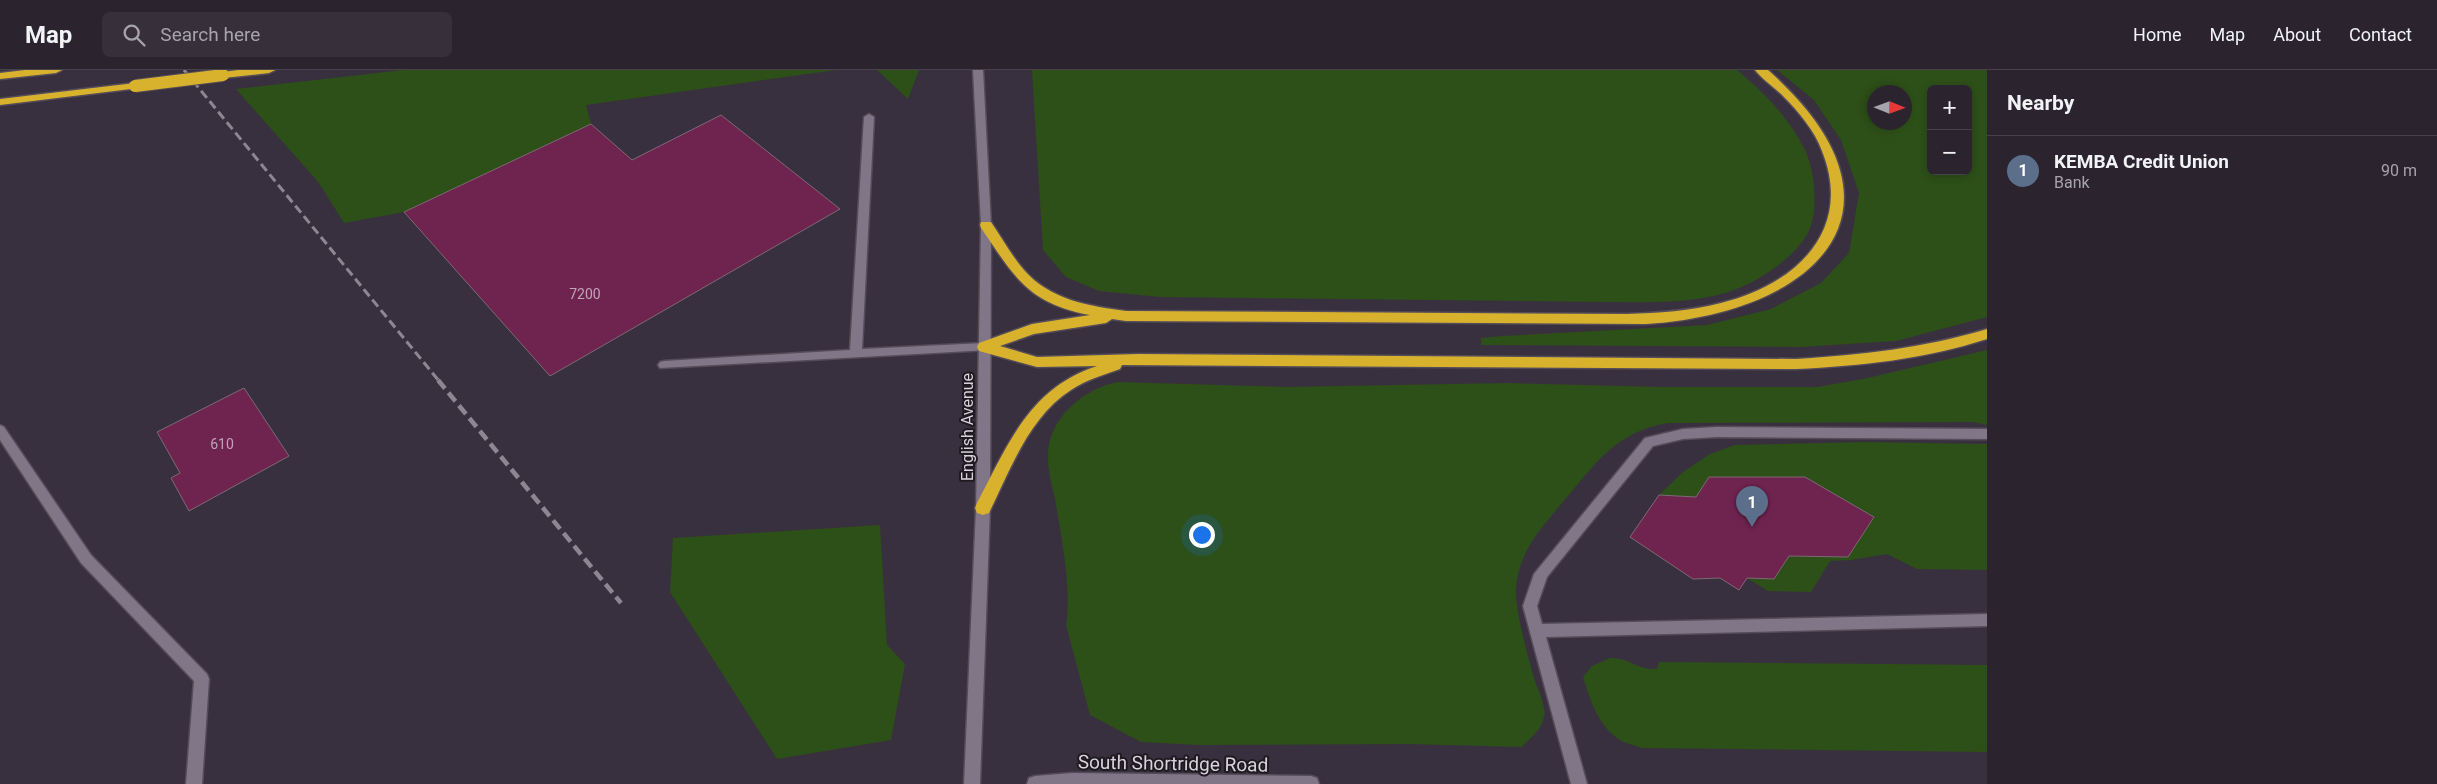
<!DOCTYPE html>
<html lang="en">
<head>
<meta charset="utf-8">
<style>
  body { margin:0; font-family:Roboto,sans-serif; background:#37303b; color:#f1f3f6 }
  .controls { position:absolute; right:15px; top:15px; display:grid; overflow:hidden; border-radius:8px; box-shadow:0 2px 8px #0003 }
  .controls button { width:45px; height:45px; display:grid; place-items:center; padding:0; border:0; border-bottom:1px solid #47414b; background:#2b242f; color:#f1f3f6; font:25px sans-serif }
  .compass { position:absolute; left:1867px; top:15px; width:45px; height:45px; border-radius:50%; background:#2b242f; box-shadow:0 2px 8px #0003; rotate:91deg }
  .you { position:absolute; left:1201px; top:464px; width:18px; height:18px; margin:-12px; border:4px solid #fff; border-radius:50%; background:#1a73e8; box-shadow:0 0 0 8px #1a73e833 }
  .badge { display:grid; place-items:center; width:32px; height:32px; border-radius:50%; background:#d93025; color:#fff; font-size:16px; font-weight:700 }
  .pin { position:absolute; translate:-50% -41px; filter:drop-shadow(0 1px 2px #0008) }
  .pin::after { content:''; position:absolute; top:26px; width:18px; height:15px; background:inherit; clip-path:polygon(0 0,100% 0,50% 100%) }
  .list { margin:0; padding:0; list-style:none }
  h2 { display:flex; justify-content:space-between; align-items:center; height:65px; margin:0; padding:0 20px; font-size:21px }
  h2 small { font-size:16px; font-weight:400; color:#a6a4aa }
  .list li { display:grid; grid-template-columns:32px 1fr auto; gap:15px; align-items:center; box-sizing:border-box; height:70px; padding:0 20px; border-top:1px solid #47414b }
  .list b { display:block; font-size:19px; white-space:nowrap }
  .list p { margin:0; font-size:16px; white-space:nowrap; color:#a6a4aa }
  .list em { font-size:16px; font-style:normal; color:#a6a4aa }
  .icon { flex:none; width:28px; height:28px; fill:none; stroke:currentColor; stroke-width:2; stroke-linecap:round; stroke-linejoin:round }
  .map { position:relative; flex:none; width:1987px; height:714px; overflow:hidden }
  header { display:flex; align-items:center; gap:30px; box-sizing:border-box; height:70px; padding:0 25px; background:#2b242f; border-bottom:1px solid #47414b }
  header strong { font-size:24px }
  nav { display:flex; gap:28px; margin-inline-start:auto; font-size:18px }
  .search { width:350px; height:45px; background:#37303b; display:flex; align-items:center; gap:12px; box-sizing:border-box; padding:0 18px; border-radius:8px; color:#a6a4aa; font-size:19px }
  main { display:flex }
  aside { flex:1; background:#2b242f }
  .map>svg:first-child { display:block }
  .green { fill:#2d4f18; fill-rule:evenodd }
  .building { fill:#6f234f; stroke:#7d6a73 }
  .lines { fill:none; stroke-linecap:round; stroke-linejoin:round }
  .service-casing { stroke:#544c58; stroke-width:3 }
  .minor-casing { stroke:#544c58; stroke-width:3 }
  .tertiary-casing { stroke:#544c58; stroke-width:3 }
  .motorway-casing { stroke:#544c58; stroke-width:3 }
  .service { fill:#807687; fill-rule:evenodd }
  .minor { fill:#807687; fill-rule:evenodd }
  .tertiary { fill:#807687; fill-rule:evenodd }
  .motorway { fill:#d9b22d; fill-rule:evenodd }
  .rail-far1 { stroke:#8e8793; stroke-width:3; stroke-dasharray:9 4.5; stroke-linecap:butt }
  .rail { stroke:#8e8793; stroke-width:4.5; stroke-dasharray:11 5.5; stroke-linecap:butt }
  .motorway-bridge-casing { stroke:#544c58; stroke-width:14; stroke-linecap:butt }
  .motorway-bridge { stroke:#d9b22d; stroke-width:12 }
  .labels { text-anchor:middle; stroke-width:4; stroke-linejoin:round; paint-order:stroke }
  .number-label { font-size:14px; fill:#bea6b9 }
  .street-label { font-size:16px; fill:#d8d2dc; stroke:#1e1a20 }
  .near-street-label { font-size:19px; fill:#d8d2dc; stroke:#1e1a20 }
</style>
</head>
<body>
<header>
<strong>Map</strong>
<div class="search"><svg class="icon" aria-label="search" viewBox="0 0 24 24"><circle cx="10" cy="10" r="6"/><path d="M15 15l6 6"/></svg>Search here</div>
<nav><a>Home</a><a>Map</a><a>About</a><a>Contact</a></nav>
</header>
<main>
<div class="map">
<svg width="1987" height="714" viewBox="0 0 1987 714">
  <rect width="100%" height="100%" fill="#39303f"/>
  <!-- green -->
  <path class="green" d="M403,0H836L586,35L591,54L404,142L344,153L319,113L236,19Z
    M877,0H919L908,29Z
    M1032,0H1737C1765,23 1789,48 1805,80C1815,101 1818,137 1810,158C1801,183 1762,209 1739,218C1699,235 1646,232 1604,232L1159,227L1099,221L1066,207L1043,180Z
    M1777,0H1987V247L1896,271L1800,277L1481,275V268L1503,266L1707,255L1771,239L1821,213L1849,183L1859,123L1841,70L1814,30ZM1931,19H1968V101H1931ZM1874,22H1904V52H1874Z
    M1987,280V355L1973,352L1668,353C1614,362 1595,395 1562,433C1539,461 1520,480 1516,518C1514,536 1529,592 1535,611C1538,620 1547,638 1544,647C1541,661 1531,667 1522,677L1407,674L1198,675L1141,672L1090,645L1066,555C1072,519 1061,465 1055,429C1052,416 1048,401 1048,387C1047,349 1084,318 1118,312L1285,317L1508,313L1662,317H1817L1863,309Z
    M1864,372L1987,374V500L1917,499L1887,484L1851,490L1830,491L1811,522L1768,521L1747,508L1774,509L1789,486L1848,487L1874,447L1805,407L1696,427L1659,425L1683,402L1710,384L1735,375Z
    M880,455L887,575L905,594L891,670L777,689L670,522L673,468Z
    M1610,588C1630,588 1637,600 1657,599L1659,592L1987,595V682L1642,678C1634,675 1623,673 1617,668C1597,653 1590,629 1583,607L1592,596Z"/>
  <!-- building -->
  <path class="building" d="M721,45L840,139L550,306L404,142L591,54L632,90Z
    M244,318L289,386L189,441L171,408L180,403L157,362Z
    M1709,407H1805L1874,447L1848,487L1789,486L1774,509L1747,508L1739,520L1720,508L1693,509L1630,467L1659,425L1696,427Z"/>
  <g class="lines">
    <defs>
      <path id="service" d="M869,44L874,47L862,279L984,273L990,277L988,280L660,298L658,295L660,292L664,291L850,280L864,47Z
        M0,355L4,357L91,485L207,604L209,609L202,714H186L194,611L81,493L0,370Z
        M1717,357L1987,359V369L1717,367L1683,369L1653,376L1547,507L1537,536L1542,554L1987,544V556L1546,567L1587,714H1571L1523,536L1534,504L1645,368L1683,359Z"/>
      <path id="minor" d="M1072,703L1311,706L1317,708L1319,714H1027L1029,708L1035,706Z"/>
      <path id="tertiary" d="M973,0H983L991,155L990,438L980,714H964L976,438L981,155Z"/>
      <path id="motorway" d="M25,0H62L56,3L0,9V3Z
        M238,0H275L269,3L223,8L217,5L223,2Z
        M1755,0H1768C1925,139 1816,243 1646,254L1126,251L1112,249L1106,253L1034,264L1000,276L1037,287L1139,284L1796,289C1861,285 1924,278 1987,259V269C1925,289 1861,296 1796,299L1122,295L1120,299C1103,305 1086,310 1071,320C1029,347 1010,400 989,443L983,445L977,443L975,438L977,433C1008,375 1029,318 1097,296L1037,297L979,281L977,277L979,273L1032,254L1090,245C1027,233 1015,207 981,158L980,155L981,152H991C1002,168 1011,185 1024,200C1050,230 1089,236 1126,241L1627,244C1659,243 1690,241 1721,233C1795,215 1854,161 1822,81C1815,61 1798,41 1783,26C1774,17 1763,10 1755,0Z
        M135,13L139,14V18L0,35V29Z"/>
    </defs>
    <!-- service casing -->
    <use href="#service" class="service-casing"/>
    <!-- minor casing -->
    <use href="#minor" class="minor-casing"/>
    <!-- tertiary casing -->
    <use href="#tertiary" class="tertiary-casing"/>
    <!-- motorway casing -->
    <use href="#motorway" class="motorway-casing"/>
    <!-- service -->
    <use href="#service" class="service"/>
    <!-- minor -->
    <use href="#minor" class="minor"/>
    <!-- tertiary -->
    <use href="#tertiary" class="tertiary"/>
    <!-- motorway -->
    <use href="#motorway" class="motorway"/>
    <!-- rail-far1 -->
    <path class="rail-far1" d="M184,0L439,311"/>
    <!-- rail -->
    <path class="rail" d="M438,310L621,533"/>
    <defs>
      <path id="motorway-bridge" d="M135,16L223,5"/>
    </defs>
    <!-- motorway-bridge casing -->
    <use href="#motorway-bridge" class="motorway-bridge-casing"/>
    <!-- motorway-bridge -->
    <use href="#motorway-bridge" class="motorway-bridge"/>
  </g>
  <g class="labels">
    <!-- number labels -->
    <g class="number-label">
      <text x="585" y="229">7200</text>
      <text x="222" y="379">610</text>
    </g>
    <!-- street labels -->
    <g class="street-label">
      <text transform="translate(967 357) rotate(-90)" y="6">English Avenue</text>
    </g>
    <!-- near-street labels -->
    <g class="near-street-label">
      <text transform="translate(1173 693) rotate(1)" y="7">South Shortridge Road</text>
    </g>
  </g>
</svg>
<div class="controls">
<button>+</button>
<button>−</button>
</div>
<svg class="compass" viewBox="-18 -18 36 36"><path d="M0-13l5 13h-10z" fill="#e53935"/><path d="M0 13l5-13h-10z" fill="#a6a4aa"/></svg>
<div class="you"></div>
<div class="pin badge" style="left:1752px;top:457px;background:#5c6f8a">1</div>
</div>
<aside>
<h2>Nearby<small></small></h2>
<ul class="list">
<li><span class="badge" style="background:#5c6f8a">1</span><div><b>KEMBA Credit Union</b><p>Bank</p></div><em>90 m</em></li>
</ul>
</aside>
</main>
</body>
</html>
